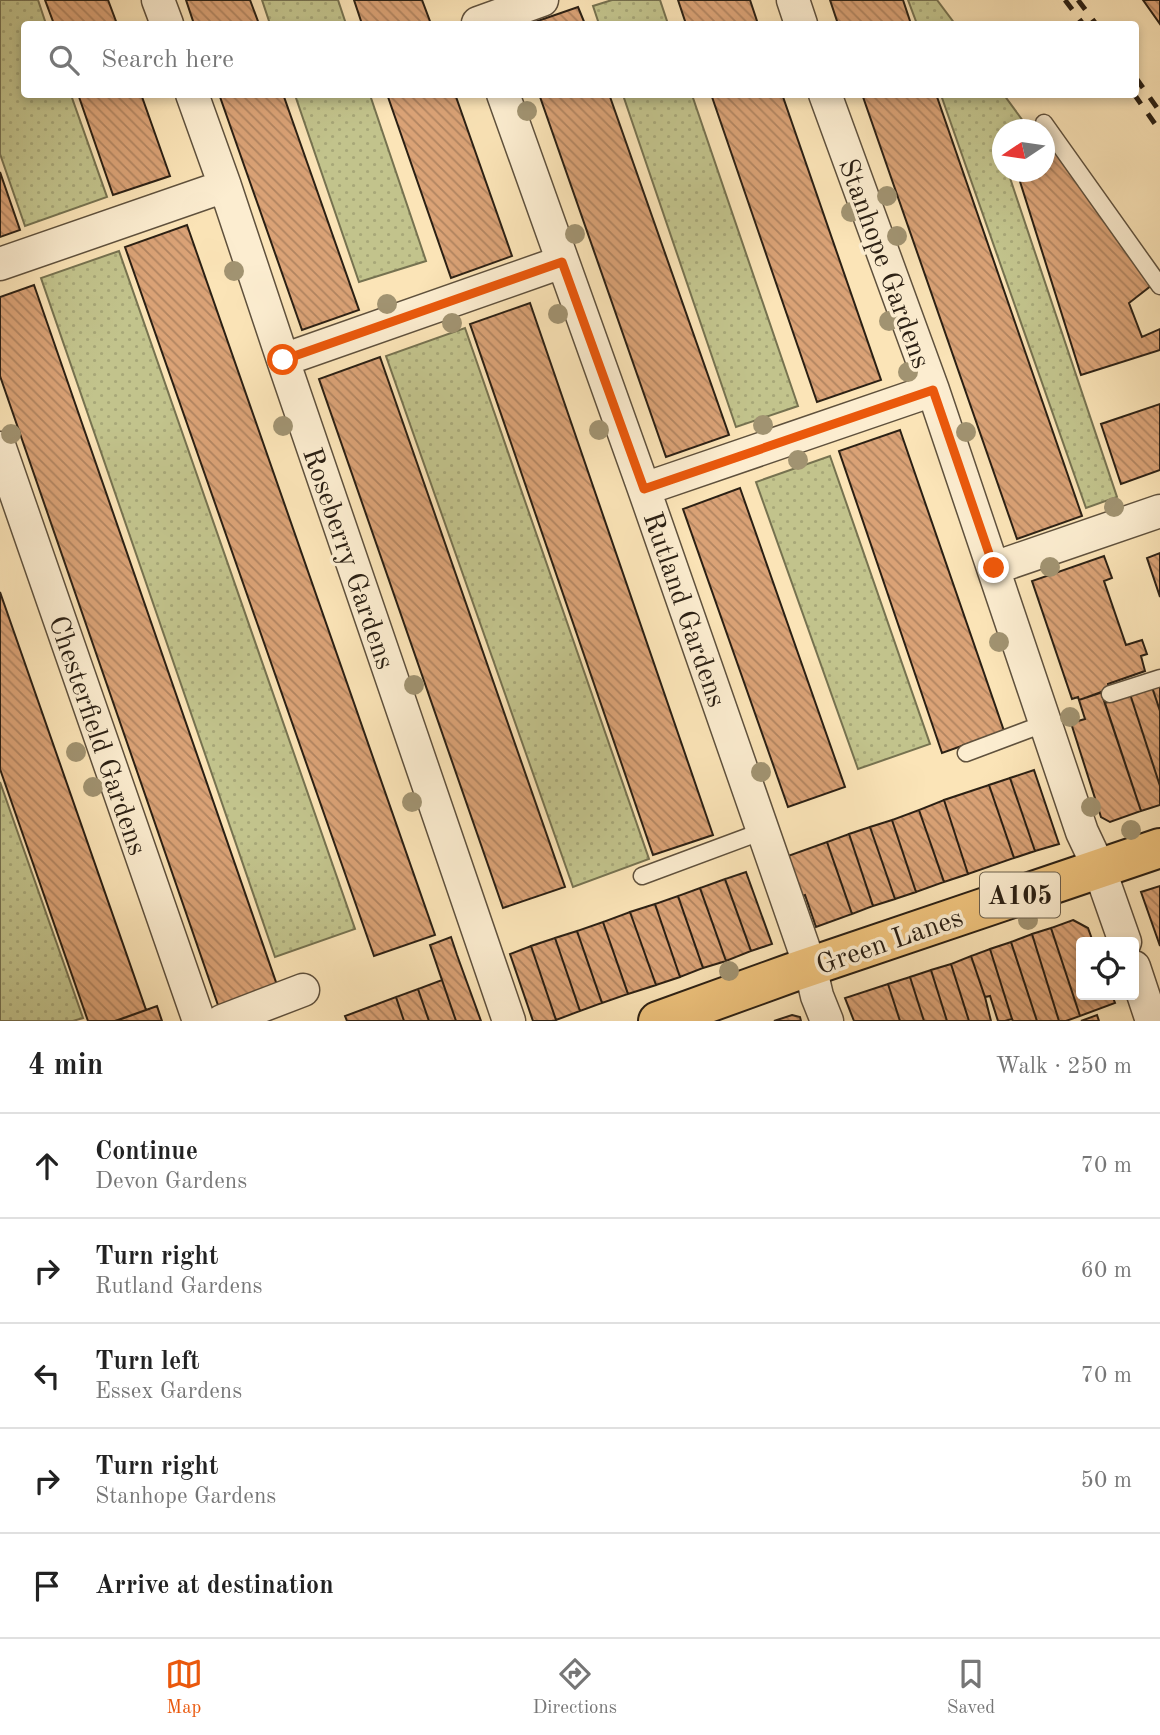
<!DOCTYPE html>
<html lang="en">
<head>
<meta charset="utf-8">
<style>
  body { margin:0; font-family:"Old Standard TT",serif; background:#f2f2f2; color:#222 }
  .controls { position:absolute; right:21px; bottom:21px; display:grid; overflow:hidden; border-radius:7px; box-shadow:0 4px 10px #0003 }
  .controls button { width:63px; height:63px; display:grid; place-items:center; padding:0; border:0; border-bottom:2px solid #e0e0e0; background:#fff; color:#222; font:35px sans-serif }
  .compass { position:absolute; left:992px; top:119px; width:63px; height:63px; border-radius:50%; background:#fff; box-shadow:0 4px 10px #0003; rotate:257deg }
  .stop { position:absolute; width:21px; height:21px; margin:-16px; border:5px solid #ea580c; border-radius:50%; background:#fff }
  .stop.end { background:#ea580c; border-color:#fff; box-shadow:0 2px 7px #0008 }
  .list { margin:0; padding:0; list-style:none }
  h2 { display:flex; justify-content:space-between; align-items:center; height:91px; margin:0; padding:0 28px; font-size:30px }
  h2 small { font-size:23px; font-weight:400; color:#767676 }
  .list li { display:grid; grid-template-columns:46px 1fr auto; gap:21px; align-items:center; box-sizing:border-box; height:105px; padding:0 28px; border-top:2px solid #e0e0e0 }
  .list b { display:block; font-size:26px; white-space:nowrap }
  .list p { margin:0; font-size:23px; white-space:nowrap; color:#767676 }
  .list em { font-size:23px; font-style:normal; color:#767676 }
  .icon { flex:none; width:38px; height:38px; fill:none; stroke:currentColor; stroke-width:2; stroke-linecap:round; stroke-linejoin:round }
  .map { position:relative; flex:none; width:1160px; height:1021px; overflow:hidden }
  .search { position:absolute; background:#fff; box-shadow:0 4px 10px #0003; left:21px; right:21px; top:21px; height:77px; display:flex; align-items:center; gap:18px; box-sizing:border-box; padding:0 24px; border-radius:7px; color:#767676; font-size:26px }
  .sheet { height:616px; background:#fff }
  nav { display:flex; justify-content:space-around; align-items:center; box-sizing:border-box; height:98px; border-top:2px solid #e0e0e0; background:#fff; font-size:19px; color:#767676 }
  nav a { display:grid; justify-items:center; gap:4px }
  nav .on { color:#ea580c }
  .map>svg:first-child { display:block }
  .park { fill:url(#park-dots); stroke:#767250; stroke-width:2 }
  .building { fill:url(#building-back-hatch); stroke:#2b2014; stroke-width:2 }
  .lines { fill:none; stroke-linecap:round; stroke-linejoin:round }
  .lane-casing { stroke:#5f513d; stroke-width:19 }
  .street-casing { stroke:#5f513d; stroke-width:35 }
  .primary-casing { stroke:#2b2014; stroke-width:42 }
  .lane { stroke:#fcedd0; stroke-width:16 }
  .street { stroke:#fcedd0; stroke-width:32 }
  .primary { stroke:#eec27c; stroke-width:38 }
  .rail { stroke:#2b2014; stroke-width:5; stroke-dasharray:12 12; stroke-linecap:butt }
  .tree { fill:#a19371 }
  .route { stroke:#ea580c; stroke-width:9 }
  .labels { text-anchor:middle; stroke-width:7; stroke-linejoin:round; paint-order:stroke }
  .shield { fill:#fcedd0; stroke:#6a5e4c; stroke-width:2 }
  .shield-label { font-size:26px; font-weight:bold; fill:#2b2014 }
  .street-label { font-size:28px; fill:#2b2014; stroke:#fcedd0 }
</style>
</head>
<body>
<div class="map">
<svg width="1160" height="1021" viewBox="0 0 1160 1021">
  <defs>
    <pattern id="park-dots" width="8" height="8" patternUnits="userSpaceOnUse" patternTransform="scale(1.75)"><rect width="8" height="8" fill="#c2c38c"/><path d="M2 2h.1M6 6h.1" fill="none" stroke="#a7a778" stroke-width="1.8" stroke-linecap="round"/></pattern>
    <pattern id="building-back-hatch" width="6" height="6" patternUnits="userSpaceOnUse" patternTransform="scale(1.75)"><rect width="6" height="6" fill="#daa276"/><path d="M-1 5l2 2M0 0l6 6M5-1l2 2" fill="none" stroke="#b18460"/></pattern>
  </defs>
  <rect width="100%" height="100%" fill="#fbe4b7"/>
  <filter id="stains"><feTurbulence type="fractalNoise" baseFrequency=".00286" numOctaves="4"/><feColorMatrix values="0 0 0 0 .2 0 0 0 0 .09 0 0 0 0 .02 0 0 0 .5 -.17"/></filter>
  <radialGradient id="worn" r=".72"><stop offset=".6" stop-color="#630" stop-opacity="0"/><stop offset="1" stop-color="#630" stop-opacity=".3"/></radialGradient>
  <!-- park -->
  <path class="park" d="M0,0H38L46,24H24V94L71,95L107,197L25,226L0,154Z
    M262,0H338L346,24H270Z
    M612,0H660L668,24H599L593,6Z
    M908,0H937L955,24H917Z
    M295,95H370L426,261L359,282Z
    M623,95H692L798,406L736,427Z
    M941,95H1004L1029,129L1002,130V150L1001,151L1002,172H1008L1117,497L1086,508Z
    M119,251L355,929L275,957L41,278Z
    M465,328L649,859L573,887L386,356Z
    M830,456L930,744L858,769L756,482Z
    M0,782L83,1018L73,1021H0Z"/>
  <!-- building -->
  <path class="building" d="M45,0H108L117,24H54Z
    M186,0H250L259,24H194Z
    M354,0H422L431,24H362Z
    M678,0H750L758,24H686Z
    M830,0H903L911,24H838Z
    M1143,0H1160V24Z
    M578,7L585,24H529Z
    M78,94H141L170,176L113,195Z
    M219,94H283L359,310L302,330Z
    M387,94H455L512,256L451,278Z
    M539,94H609L729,435L666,457Z
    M711,94H782L881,380L817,402Z
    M862,94H936L1082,516L1017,539Z
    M1055,151L1152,285L1129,303L1142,337L1160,329V350L1081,375L1017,172H1044V153Z
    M0,172L20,230L0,237Z
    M187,225L435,935L374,956L125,247Z
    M34,285L278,988L219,1008L0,376V297Z
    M530,303L713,835L653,855L470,324Z
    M380,357L565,887L503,908L319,379Z
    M1160,404V470L1121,484L1101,424Z
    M900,430L1004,731L942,753L839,451Z
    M740,488L845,787L788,807L683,509Z
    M1160,553V597L1147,558Z
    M1104,556L1112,578L1104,581L1126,645L1142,640L1147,654L1141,656L1145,671L1108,684L1109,690L1079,700L1078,697L1072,699L1032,581Z
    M0,592L146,1010L115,1021H88L0,769Z
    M1160,684V711L1152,687Z
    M1152,687L1160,711V786L1130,694Z
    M1101,692L1141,811L1110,822L1101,817L1071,723L1085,719L1079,700Z
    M1130,694L1160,786V805L1141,811L1105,703Z
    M1034,770L1059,844L1035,851L1010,778Z
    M1010,778L1035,851L1014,858L989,785Z
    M989,785L1014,858L968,874L944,800Z
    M944,800L968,874L944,882L919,810Z
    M919,810L944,882L916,892L892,820Z
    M892,820L916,892L895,899L870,827Z
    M870,827L895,899L873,906L849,834Z
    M849,834L873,906L852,914L827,842Z
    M827,842L852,914L816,927L805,895L799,897L785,857Z
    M746,872L772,944L751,951L725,879Z
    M725,879L751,951L726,961L700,888Z
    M1160,886V946L1141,892Z
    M700,888L726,961L703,968L678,896Z
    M678,896L703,968L680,977L655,904Z
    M655,904L680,977L656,985L630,912Z
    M630,912L656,985L628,994L603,922Z
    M1073,920L1088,928L1093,942H1081V995H1112L1115,1003L1080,1016L1051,928Z
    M603,922L628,994L602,1003L577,931Z
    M1051,928L1080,1016L1066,1021H1059L1032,934Z
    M577,931L602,1003L580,1011L555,938Z
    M1032,934L1059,1021H1037L1011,942Z
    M451,937L457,955L481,1021H456L430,945Z
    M555,938L580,1011L556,1020L531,946Z
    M1011,942L1037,1021H1013L1012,1019L990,949Z
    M531,946L556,1020L552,1021H533L510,954Z
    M990,949L1012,1019L1005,1021H998L990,996L985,997L971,956Z
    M971,956L985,997L991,1021H969L951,964Z
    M951,964L969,1021H947L931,970Z
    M931,970L947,1021H924L910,977Z
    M910,977L924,1021H900L888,984Z
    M442,980L456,1021H429L418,989Z
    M888,984L900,1021H854L845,998Z
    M418,989L429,1021H404L396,997Z
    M396,997L404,1021H347L345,1016Z
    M157,1006L162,1021H116L146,1010Z
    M792,1015L800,1017L801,1021H774Z
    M1097,1015L1099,1021H1081Z"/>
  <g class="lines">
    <defs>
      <path id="lane" d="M1044,123L1160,286
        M1110,694L1160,678
        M966,753L1046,723
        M642,876L763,831"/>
      <path id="street" d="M158,0L167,24
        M793,0L801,24
        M478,23L542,0
        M192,94L225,186L283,360L509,1021
        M503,94L644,489L810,966L817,996L827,1021
        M825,94L933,390L1082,832L1099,868L1125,942
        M0,264L225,186
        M283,360L562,262
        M0,448L199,1021
        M644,489L933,390
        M994,568L1160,511
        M1134,967L1152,1021
        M222,1021L303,990"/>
      <path id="primary" d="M658,1021L791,973L1160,848"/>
    </defs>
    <!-- lane casing -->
    <use href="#lane" class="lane-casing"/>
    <!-- street casing -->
    <use href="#street" class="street-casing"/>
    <!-- primary casing -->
    <use href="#primary" class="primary-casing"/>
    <!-- lane -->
    <use href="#lane" class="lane"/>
    <!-- street -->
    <use href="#street" class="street"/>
    <!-- primary -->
    <use href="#primary" class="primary"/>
    <!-- rail -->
    <path class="rail" d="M1065,0L1083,24
      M1078,0L1096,24
      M1136,78L1160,112
      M1134,94L1160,131"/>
  </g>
  <!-- trees -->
  <g class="tree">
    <circle cx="527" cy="111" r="10"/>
    <circle cx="887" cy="196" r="10"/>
    <circle cx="851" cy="212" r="10"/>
    <circle cx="575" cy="234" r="10"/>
    <circle cx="897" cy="236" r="10"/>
    <circle cx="234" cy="271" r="10"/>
    <circle cx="387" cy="304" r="10"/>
    <circle cx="558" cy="314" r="10"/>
    <circle cx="889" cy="321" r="10"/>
    <circle cx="452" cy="323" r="10"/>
    <circle cx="908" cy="372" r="10"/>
    <circle cx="763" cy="425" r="10"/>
    <circle cx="283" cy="426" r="10"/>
    <circle cx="599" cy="430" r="10"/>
    <circle cx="966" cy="432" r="10"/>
    <circle cx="11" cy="434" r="10"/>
    <circle cx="798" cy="460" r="10"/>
    <circle cx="1114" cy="507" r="10"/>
    <circle cx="1050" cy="567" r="10"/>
    <circle cx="999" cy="642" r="10"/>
    <circle cx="414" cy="685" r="10"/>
    <circle cx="1070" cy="717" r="10"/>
    <circle cx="76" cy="752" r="10"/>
    <circle cx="761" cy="772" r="10"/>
    <circle cx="93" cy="787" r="10"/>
    <circle cx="412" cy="802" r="10"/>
    <circle cx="1091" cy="807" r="10"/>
    <circle cx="1131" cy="830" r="10"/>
    <circle cx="1028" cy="920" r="10"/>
    <circle cx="729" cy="971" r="10"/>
  </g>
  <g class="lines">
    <!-- route -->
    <path class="route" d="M283,360L562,262L644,489L933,390L994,568"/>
  </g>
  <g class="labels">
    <!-- shield labels -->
    <rect class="shield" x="980" y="872.5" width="80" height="45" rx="5"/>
    <g class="shield-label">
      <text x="1020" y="904">A105</text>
    </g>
    <!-- street labels -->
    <g class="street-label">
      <text transform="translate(886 263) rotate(70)" y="10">Stanhope Gardens</text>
      <text transform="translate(350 558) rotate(71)" y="10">Roseberry Gardens</text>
      <text transform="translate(686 609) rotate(71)" y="10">Rutland Gardens</text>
      <text transform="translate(99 735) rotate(71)" y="10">Chesterfield Gardens</text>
      <text transform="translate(889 940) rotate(-19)" y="10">Green Lanes</text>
    </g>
  </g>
  <rect width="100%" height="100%" filter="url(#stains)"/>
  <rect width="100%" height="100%" fill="url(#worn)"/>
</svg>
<div class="controls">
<button><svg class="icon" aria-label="locate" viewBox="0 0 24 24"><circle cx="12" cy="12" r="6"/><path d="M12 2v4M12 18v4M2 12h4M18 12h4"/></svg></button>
</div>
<svg class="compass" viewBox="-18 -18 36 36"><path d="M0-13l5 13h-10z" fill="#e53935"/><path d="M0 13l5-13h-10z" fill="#767676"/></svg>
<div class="stop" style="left:283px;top:360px"></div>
<div class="stop end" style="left:994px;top:568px"></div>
<div class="search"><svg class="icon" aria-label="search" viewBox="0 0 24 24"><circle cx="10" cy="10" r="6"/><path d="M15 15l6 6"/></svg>Search here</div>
</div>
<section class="sheet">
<h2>4 min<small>Walk · 250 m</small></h2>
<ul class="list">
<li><svg class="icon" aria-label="ahead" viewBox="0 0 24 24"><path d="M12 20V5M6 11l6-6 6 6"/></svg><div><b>Continue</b><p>Devon Gardens</p></div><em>70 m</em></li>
<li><svg class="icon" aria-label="right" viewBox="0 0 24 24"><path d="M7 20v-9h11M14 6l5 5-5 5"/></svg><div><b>Turn right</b><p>Rutland Gardens</p></div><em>60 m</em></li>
<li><svg class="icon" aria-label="left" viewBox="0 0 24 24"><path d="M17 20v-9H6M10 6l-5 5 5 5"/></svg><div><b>Turn left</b><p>Essex Gardens</p></div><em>70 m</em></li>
<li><svg class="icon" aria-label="right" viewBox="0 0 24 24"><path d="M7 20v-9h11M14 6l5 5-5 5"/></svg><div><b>Turn right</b><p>Stanhope Gardens</p></div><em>50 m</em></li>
<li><svg class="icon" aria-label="arrive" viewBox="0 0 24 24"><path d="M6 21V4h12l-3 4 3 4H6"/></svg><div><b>Arrive at destination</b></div></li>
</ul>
</section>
<nav>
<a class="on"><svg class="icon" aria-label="map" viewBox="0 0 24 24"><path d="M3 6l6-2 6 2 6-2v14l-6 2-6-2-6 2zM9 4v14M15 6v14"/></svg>Map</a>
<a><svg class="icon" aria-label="directions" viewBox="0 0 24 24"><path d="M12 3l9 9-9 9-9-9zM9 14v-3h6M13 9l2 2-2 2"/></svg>Directions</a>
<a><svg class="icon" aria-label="saved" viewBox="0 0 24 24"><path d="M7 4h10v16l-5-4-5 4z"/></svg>Saved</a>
</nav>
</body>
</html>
